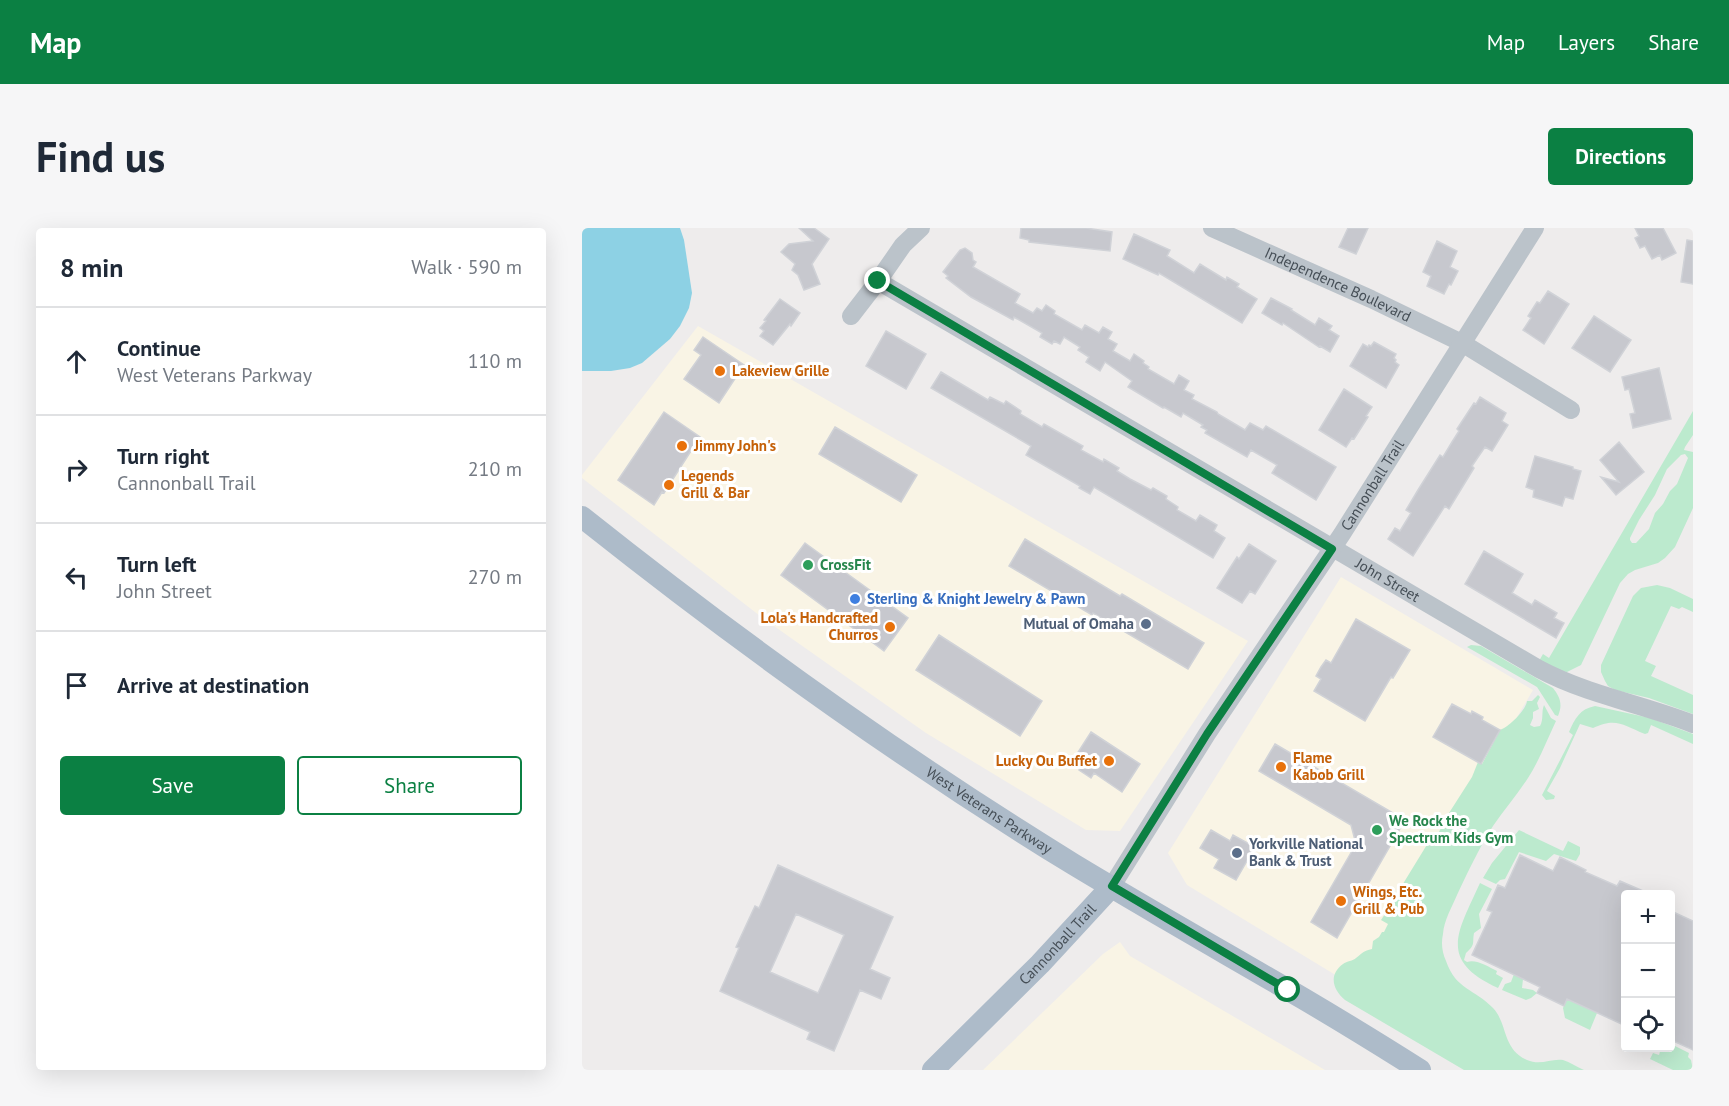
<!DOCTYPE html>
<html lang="en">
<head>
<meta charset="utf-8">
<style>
  body { margin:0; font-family:"PT Sans",sans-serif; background:#f6f6f7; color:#1f2937 }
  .controls { position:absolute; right:18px; bottom:18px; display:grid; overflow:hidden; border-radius:6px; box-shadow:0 6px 24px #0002 }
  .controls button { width:54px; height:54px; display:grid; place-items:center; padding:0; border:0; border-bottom:2px solid #e0e1e3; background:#fff; color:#1f2937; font:30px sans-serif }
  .stop { position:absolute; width:18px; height:18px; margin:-14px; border:4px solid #0b8043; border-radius:50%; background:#fff }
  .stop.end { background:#0b8043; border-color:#fff; box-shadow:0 2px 6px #0008 }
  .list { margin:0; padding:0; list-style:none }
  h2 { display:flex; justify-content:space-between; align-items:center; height:78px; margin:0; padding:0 24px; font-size:26px }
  h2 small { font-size:20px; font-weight:400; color:#747a83 }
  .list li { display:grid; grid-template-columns:39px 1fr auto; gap:18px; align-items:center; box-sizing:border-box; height:108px; padding:0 24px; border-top:2px solid #e0e1e3 }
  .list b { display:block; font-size:22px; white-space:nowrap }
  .list p { margin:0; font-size:20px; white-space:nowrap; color:#747a83 }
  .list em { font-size:20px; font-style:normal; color:#747a83 }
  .actions { display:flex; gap:12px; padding:18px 24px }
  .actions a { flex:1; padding:14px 0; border:2px solid #0b8043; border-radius:6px; text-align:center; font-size:21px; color:#0b8043 }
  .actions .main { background:#0b8043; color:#fff }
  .icon { flex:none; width:33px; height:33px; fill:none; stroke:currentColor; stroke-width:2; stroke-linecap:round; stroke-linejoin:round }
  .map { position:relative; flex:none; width:1111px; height:842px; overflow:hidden; border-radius:6px }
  header { display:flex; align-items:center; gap:36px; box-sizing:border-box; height:84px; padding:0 30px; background:#0b8043; color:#fff }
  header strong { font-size:28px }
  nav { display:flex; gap:33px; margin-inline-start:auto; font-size:21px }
  .intro { display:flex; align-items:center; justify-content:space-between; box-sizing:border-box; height:144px; padding:0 36px }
  h1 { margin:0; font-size:42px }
  .button { padding:15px 27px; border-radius:6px; background:#0b8043; color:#fff; font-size:21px; font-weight:700 }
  main { display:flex; gap:36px; padding:0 36px }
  aside { flex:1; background:#fff; border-radius:6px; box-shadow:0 6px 24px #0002 }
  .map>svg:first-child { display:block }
  .commercial { fill:#f9f4e5 }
  .green { fill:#bceace; fill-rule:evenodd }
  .water { fill:#8dd1e4 }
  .building { fill:#c7c8ce; stroke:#d0d2d7; stroke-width:1.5; fill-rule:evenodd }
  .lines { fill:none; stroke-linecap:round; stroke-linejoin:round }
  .minor { stroke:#bbc3ca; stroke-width:18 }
  .major { stroke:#adbbc9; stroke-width:22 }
  .route { stroke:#0b8043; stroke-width:8 }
  .food-dot { fill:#e8710a; stroke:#fff; stroke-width:2 }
  .leisure-dot { fill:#2e9e5b; stroke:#fff; stroke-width:2 }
  .shop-dot { fill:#3f7fe0; stroke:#fff; stroke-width:2 }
  .service-dot { fill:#5c6f8a; stroke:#fff; stroke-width:2 }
  .labels { text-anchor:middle; stroke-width:6; stroke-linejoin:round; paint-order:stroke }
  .street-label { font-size:15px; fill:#464f57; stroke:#fff }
  .food-label { font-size:15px; font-weight:bold; fill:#c56008; stroke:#fff; text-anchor:start }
  .leisure-label { font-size:15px; font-weight:bold; fill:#27864d; stroke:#fff; text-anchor:start }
  .shop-label { font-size:15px; font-weight:bold; fill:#366cbe; stroke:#fff; text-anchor:start }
  .service-label { font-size:15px; font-weight:bold; fill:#4e5e75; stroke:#fff; text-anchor:end }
</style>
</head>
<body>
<header>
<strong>Map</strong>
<nav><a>Map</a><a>Layers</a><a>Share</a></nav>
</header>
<div class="intro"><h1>Find us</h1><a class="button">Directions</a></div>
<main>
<aside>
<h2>8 min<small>Walk · 590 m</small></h2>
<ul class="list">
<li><svg class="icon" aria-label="ahead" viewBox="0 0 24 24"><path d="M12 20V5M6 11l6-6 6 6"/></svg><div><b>Continue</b><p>West Veterans Parkway</p></div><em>110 m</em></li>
<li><svg class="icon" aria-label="right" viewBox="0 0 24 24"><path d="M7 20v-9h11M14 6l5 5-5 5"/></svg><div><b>Turn right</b><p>Cannonball Trail</p></div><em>210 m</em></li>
<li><svg class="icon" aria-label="left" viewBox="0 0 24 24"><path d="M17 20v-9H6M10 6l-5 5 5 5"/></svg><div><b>Turn left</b><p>John Street</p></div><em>270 m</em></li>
<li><svg class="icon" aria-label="arrive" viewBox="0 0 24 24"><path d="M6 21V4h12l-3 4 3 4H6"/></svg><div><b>Arrive at destination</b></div></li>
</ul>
<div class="actions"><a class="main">Save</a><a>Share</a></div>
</aside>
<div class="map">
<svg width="1111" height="842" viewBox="0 0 1111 842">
  <rect width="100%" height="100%" fill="#eeecec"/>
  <!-- commercial -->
  <path class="commercial" d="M116,98L666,413L538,603L504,602L344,505L182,391L0,250V247Z
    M759,349L951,462L775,760L605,657L586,625Z
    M538,714L548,728L743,842H401L521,726Z"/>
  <!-- green -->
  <path class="green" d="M1111,183V207L1103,219L1102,222L1111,224V280L1093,319L1083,330L1076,335L1053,342L1046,346L1038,355L999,437L985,444L977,443L957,433L961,426L967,430ZM1103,226L1106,230L1095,256L1088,263L1081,276L1073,285L1067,301L1054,315H1050L1048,312V310L1057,292L1073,267L1085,241L1099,227Z
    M1075,357L1088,360L1111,371V384L1100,379L1097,381L1089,378L1063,433L1074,438L1069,448L1111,467V486L1067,470L1033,462L1026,458L1023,453L1019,444V437L1051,368L1059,360Z
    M889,417L899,418L971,460C978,469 981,476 976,488L973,487L955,459L885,419Z
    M956,467L958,469L955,475L957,481L951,484V490L948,497L952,499L958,498C962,491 959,484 962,477L969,490L974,493C965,512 957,533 946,550C935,567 922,582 911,598C897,620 886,644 875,667C870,679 862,692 861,706C859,715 860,724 864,733C874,762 893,761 911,780C926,796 920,821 945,832C959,838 969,830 981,832C988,834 995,839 1002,842H882L763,772C751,762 746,747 761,736C765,733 771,733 774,730C782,724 781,723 790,721L791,713L797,709L800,704H802L806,696L799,692L803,686L810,689L814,681L808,677L846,615L850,617L867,585L890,549L896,534L900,536L918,502C927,499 944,482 945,473H950Z
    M1013,478L1068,490L1111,506V516L1069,497L1066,505L1063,506C1041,497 1034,489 1011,500L998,496L978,540L965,563L973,568L972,571L964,572L960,567L991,507L987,504C993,490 998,481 1013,478Z
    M937,602L981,623L986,613L998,619V626L994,633L972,626L964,633L937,624L923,651L918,652L914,656L901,650L910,635Z
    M898,655L910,661L897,686L899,700L892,705C890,716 894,716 884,725L882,732L885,734C895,731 906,739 915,743L914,746L921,750L916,760C855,732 876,704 898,655Z
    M932,746L941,751L940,760L951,762L955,765L949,770L944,772L920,762L923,756L929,754Z
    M985,771L1015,785L1008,802L983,790L981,780Z
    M1089,816L1107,825L1106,829L1109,832L1111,842H1091L1068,831L1071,825L1077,827L1079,820H1088Z"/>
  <!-- water -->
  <path class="water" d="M0,0H98L102,12L110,65L107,80L98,98L88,111L60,135L48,140L29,143H0Z"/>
  <!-- building -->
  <path class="building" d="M217,0H232L247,11L230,36L238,56L222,62L216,47L210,42L213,36L199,24L207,16L231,13Z
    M439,0H504L530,4L528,23L447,14V12L438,10Z
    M766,0H786L774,26L757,19Z
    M1053,0H1081L1094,25L1080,32L1078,27L1070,31L1063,18L1058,20L1053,10L1057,8Z
    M552,6L588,22L585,28L612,45L618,36L644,52L645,49L657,56L655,59L675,71L660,95L577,45L576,47L541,31Z
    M1105,12L1111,13V56L1099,54Z
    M855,13L875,23L868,39L876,43L869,57L867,56L862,66L845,58L849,48L841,44Z
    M383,20L390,25L391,32L394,34L391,39L438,66L433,75L451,85L455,80L460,83L464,77L473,83L472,86L500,102L503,97L517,105L521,99L530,104L526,111L535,116L531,123L548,133L552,126L562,133L561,135L567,139L566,141L592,156L597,147L607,153L602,162L612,167L610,171L635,184L636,186L663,202L668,195L681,202L684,198L754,239L734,272L690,245L695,237L669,222L665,229L623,205L625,202L619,199L621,197L601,185L599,189L582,179L581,180L546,159L550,153L523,134L518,143L504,134L507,129L496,122L498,119L482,109L478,116L472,113L470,116L458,109L460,105L432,89L431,92L389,69L364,50L366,48L361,44L378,22Z
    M966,63L987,76L962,116L941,102L949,90L946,88L955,74L958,75Z
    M689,70L710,81L709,82L733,97L737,90L750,98L747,102L757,108L748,124L738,118L737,119L701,95L700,97L680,85Z
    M198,71L218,85L209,98L208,96L191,117L178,108L182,103L178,100L184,93L182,92Z
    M1012,88L1049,112L1028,144L990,120Z
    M304,103L344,126L324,161L284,138Z
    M121,109L162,137L137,175L102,151L119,127L112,122Z
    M792,114L814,126L812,130L814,132L813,134L817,137L804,160L768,138L781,116L786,119L787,117L789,118Z
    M1077,140L1089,191L1051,200L1048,186L1053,185L1047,161L1043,162L1040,149Z
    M359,144L406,172L408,169L422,176L424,173L439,183L438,186L460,199L462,196L501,218L499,222L521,234L522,231L537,240L535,243L548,251L569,262L571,260L585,268L584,271L596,279L595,282L614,293L618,287L635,297L632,303L643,310L631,330L512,259L508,266L497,260L498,258L444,227L449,218L349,160Z
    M762,161L790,179L784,188L786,189L772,211L770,210L764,219L737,202Z
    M898,169L924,185L920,193L926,197L910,223L903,219L890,238L892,240L867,281L863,278L831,328L806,311L813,300L818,303L829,285L824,282L836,262L858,227L861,229L870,214L877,203L875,201L892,175L894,176Z
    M82,184L118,209L82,265L80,264L72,277L36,252Z
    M253,199L335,247L319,274L237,226Z
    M1037,214L1062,244L1034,267L1019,249L1037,254L1018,232Z
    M953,228L991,239V241L999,243L991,271L983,269L980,278L951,269L952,262L944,259Z
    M443,311L538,368L540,366L622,415L606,441L511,385L510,387L427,338Z
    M223,315L326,390L302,423L199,347Z
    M667,316L694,333L673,366L668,363L660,375L635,360L655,329L657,331Z
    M902,323L941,346L930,365L950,377L953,372L975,385L972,390L982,395L974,410L883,356Z
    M774,391L828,422L811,450L809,449L783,493L732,463L739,451L734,448L739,439L744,432L749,435Z
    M357,407L460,473L438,508L334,442Z
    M870,476L889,486L890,483L901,489L900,492L918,502L899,536L851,509Z
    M509,504L558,536L540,564L512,545L509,550L497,542L499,538L491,532Z
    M693,516L823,592L755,710L729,694L774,616L769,597L677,543Z
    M629,602L648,613L651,607L673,619L654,652L632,640L637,631L618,620Z
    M938,627L971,643L978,629L1004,642L1003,644L1035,658L1038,653L1068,666H1044V798L985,771L982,778L955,765L958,759L890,727L910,684L905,682L916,657L923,660Z
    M196,637L311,689L288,741L308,750L299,771L278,762L252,823L225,811L228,804L138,763L157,720L154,719L173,678L177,680ZM214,686L262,707L236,765L188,744Z
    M1089,683L1111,693V822L1089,812Z"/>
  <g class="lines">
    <!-- minor -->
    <g class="minor">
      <path id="s1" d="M630,0L789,71L880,115L989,182"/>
      <path id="s2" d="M296,53L957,441C1006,467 1060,476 1111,496"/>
      <path d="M269,88L296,53L321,17L339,0"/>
      <path id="s3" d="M530,658L625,506L760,306L953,0"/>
    </g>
    <!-- major -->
    <g class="major">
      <path id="s4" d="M0,289C157,414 320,531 491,636C567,682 645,726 722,771C761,794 800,818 838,842"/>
      <path id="s5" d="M351,842L458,736L530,658"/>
    </g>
  </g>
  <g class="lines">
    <!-- route -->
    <path class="route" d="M296,53L750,321L625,506L530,658L706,762"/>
  </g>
  <!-- markers -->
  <g class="food-dot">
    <circle cx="138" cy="143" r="6"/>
    <circle cx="100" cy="218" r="6"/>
    <circle cx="87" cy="257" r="6"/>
    <circle cx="308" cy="399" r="6"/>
    <circle cx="527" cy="533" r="6"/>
    <circle cx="699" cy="539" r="6"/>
    <circle cx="759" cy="673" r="6"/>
  </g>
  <g class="leisure-dot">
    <circle cx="226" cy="337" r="6"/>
    <circle cx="795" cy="602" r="6"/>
  </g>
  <circle class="shop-dot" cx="273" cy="371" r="6"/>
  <g class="service-dot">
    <circle cx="564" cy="396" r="6"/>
    <circle cx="655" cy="625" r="6"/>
  </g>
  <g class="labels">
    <!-- street labels -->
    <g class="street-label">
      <text dy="5" stroke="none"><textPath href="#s1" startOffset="138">Independence Boulevard</textPath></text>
      <text dy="5" stroke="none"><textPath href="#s3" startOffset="478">Cannonball Trail</textPath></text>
      <text dy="5" stroke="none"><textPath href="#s2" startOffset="591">John Street</textPath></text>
      <text dy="5" stroke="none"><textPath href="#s4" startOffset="502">West Veterans Parkway</textPath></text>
      <text dy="5" stroke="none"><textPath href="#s5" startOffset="177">Cannonball Trail</textPath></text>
    </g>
    <!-- food labels -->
    <g class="food-label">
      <text x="150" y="148">Lakeview Grille</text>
      <text x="112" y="223">Jimmy John's</text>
      <text x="99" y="253">Legends<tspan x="99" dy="17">Grill &amp; Bar</tspan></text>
      <text x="296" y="395" text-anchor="end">Lola's Handcrafted<tspan x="296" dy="17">Churros</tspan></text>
      <text x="711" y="535">Flame<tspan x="711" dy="17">Kabob Grill</tspan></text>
      <text x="515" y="538" text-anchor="end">Lucky Ou Buffet</text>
      <text x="771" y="669">Wings, Etc.<tspan x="771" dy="17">Grill &amp; Pub</tspan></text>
    </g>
    <!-- leisure labels -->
    <g class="leisure-label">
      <text x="238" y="342">CrossFit</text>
      <text x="807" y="598">We Rock the<tspan x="807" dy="17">Spectrum Kids Gym</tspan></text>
    </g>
    <!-- shop labels -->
    <g class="shop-label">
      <text x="285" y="376">Sterling &amp; Knight Jewelry &amp; Pawn</text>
    </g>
    <!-- service labels -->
    <g class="service-label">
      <text x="552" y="401">Mutual of Omaha</text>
      <text x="667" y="621" text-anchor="start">Yorkville National<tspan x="667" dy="17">Bank &amp; Trust</tspan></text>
    </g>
  </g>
</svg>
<div class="controls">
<button>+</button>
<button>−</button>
<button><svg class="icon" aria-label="locate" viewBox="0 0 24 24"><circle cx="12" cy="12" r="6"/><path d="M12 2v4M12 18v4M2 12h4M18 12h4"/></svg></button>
</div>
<div class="stop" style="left:706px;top:762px"></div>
<div class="stop end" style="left:296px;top:53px"></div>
</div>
</main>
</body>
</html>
